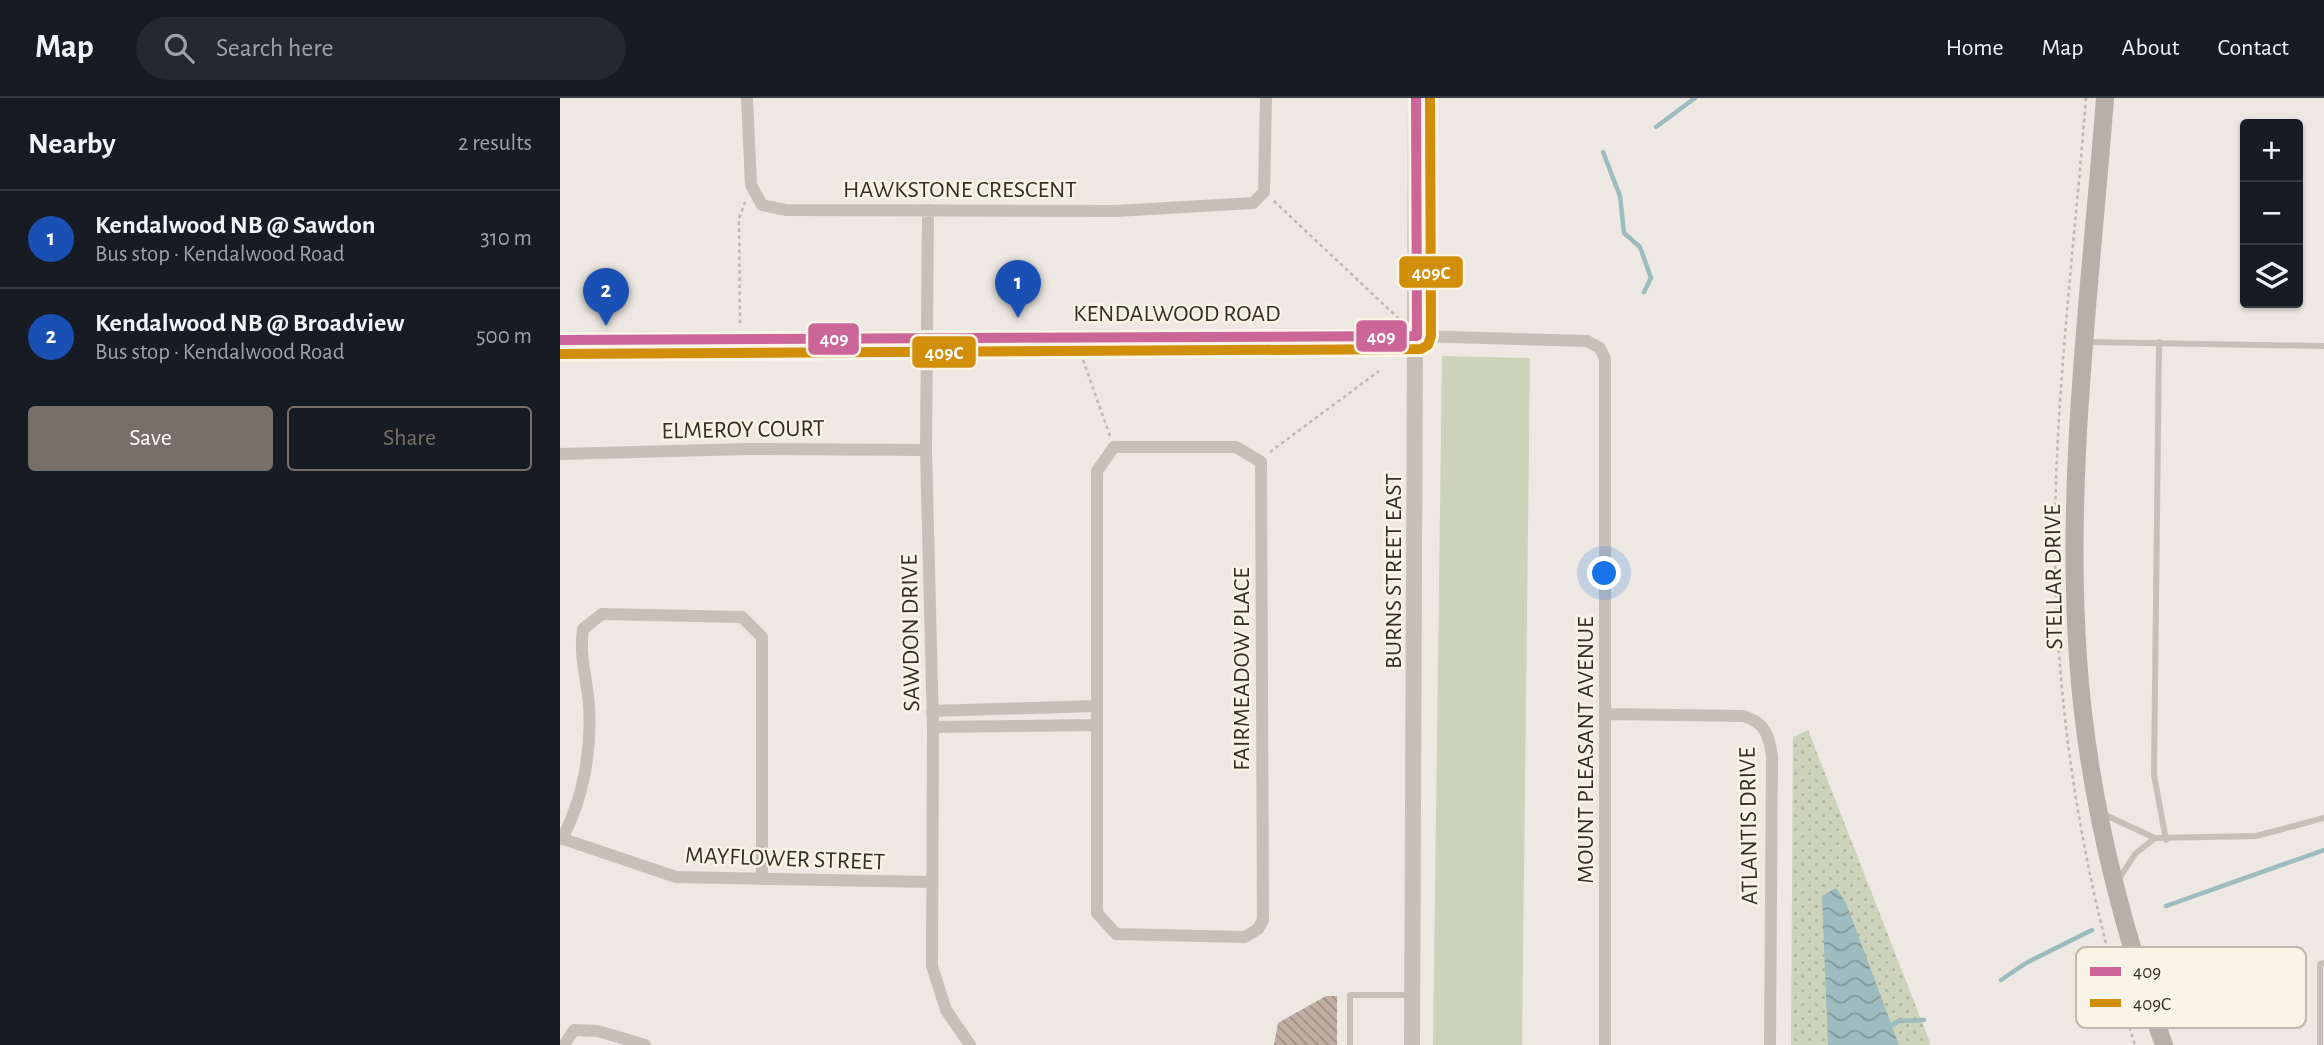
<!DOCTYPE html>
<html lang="en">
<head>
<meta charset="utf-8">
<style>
  body { margin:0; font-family:"Alegreya Sans",sans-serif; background:#242831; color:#f1f3f6 }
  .controls { position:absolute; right:21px; top:21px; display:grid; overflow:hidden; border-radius:7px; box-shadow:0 2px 5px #0004 }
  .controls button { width:63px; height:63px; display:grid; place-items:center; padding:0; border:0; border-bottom:2px solid #363941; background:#171b24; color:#f1f3f6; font:35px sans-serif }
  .you { position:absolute; left:1045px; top:476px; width:24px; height:24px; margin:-18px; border:5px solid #fff; border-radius:50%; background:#1a73e8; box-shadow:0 0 0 10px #1a73e833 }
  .badge { display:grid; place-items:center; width:46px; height:46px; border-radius:50%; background:#776f68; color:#fff; font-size:23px; font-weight:700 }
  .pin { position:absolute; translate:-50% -58px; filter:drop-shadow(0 2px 4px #0008) }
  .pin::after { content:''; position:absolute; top:37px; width:24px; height:21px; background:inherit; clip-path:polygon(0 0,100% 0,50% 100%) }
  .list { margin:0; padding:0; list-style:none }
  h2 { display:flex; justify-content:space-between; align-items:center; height:91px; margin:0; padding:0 28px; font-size:30px }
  h2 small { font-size:23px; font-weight:400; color:#9ea1a6 }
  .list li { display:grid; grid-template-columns:46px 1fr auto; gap:21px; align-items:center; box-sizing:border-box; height:98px; padding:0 28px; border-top:2px solid #363941 }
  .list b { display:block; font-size:26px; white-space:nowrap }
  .list p { margin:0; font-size:23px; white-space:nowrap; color:#9ea1a6 }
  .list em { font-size:23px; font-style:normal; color:#9ea1a6 }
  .actions { display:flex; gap:14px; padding:21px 28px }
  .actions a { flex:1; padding:16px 0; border:2px solid #776f68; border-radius:7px; text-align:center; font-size:24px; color:#776f68 }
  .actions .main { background:#776f68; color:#fff }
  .icon { flex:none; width:38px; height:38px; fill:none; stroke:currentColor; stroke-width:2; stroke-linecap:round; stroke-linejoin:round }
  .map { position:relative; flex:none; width:1764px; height:947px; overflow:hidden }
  header { display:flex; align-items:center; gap:42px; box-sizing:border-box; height:98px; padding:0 35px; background:#171b24; border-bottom:2px solid #363941 }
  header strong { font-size:33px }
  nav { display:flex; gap:38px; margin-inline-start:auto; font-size:24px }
  .search { width:490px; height:63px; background:#242831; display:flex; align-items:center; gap:18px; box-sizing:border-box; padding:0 24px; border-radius:38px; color:#9ea1a6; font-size:26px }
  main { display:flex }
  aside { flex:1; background:#171b24 }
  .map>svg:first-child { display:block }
  .grass { fill:#ccd3ba }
  .park { fill:url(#park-dots) }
  .water { fill:url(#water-waves) }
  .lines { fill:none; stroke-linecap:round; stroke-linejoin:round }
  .stream { stroke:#9cbcbf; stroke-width:4.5 }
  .building { fill:url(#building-back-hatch) }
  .path { stroke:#bfb8b1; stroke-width:2.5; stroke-dasharray:3.5 3.5; stroke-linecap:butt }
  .service { stroke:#c6c0b9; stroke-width:6 }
  .minor { stroke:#c6c0b9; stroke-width:12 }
  .tertiary { stroke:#c6c0b9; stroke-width:16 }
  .secondary { stroke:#b7b0a9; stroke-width:18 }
  .bus-1-casing { stroke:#faf3e7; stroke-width:16 }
  .bus-2-casing { stroke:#faf3e7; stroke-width:16 }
  .bus-1 { stroke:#c69; stroke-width:10 }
  .bus-2 { stroke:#d18e08; stroke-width:10 }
  .labels { text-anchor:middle; stroke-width:5; stroke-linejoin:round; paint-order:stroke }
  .street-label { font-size:24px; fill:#372e27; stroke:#faf3e7 }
  .key { fill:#faf3e7; stroke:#c0b8ad; stroke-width:2 }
  .key-label { font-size:19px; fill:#372e27 }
  .line-badge { stroke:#faf3e7; stroke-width:2.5 }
  .badge-label { font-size:19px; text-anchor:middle; font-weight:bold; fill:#fff }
</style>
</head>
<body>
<header>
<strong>Map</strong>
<div class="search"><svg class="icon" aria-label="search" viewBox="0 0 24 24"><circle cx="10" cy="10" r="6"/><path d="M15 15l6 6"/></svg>Search here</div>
<nav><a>Home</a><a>Map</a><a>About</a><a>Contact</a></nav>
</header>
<main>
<aside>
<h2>Nearby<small>2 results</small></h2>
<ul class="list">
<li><span class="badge" style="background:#1a4fb4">1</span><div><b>Kendalwood NB @ Sawdon</b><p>Bus stop · Kendalwood Road</p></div><em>310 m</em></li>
<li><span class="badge" style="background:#1a4fb4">2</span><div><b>Kendalwood NB @ Broadview</b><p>Bus stop · Kendalwood Road</p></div><em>500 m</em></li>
</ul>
<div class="actions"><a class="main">Save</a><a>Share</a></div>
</aside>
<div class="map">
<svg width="1764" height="947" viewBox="0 0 1764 947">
  <defs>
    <pattern id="park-dots" width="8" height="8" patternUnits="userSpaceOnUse" patternTransform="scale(1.75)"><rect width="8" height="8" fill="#ccd3ba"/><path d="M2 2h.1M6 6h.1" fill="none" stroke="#b0b5a0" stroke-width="1.8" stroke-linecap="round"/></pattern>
    <pattern id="water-waves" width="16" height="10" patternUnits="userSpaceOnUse" patternTransform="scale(1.75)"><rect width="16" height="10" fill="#9cbcbf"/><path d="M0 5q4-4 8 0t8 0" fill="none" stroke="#80999b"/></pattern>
    <pattern id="building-back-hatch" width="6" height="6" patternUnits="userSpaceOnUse" patternTransform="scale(1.75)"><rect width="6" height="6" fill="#c1aea2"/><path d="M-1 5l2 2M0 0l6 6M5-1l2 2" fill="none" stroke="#9e8e84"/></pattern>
  </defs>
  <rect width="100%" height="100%" fill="#ede8e1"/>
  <!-- grass -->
  <path class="grass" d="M882,258L970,260L962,947H873Z"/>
  <!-- park -->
  <path class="park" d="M1248,632L1369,942L1370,947H1231L1233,639Z"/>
  <!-- water -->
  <path class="water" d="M1276,790L1286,805L1339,947H1268L1262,798Z"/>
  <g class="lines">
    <!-- stream -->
    <path class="stream" d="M1096,29L1135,0
      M1043,54L1060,98L1064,135L1080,149L1091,180L1084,194
      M1606,808L1764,752
      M1441,882L1466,865L1532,832
      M1330,928L1339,923L1364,922"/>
  </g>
  <!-- building -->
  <path class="building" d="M766,898H777V947H714L718,925Z"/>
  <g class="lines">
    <!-- path -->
    <path class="path" d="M1526,0C1515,142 1496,291 1495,432C1494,607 1522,781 1575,947
      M714,103L839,221
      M180,225L179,120L185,104
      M523,262L550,338
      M710,354L819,273"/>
    <!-- service -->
    <path class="service" d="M1526,244L1764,248
      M1599,244L1594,677L1606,742
      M1541,715L1595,740L1575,756L1557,784
      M1595,740L1696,738L1764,720
      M790,947V897H851
      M1760,947V866L1764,865"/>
    <!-- minor -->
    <path class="minor" d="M187,0L191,87L202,107L226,112L556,113L693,105L704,94L706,0
      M368,112L366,352L373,629L372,868L386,912L410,947
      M857,238L1027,243L1040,250L1045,261V947
      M554,349H676L701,364L703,822L698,831L685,839L556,836L537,815V373Z
      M0,356L188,351L366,352
      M372,613L535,608
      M1046,616L1183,618C1205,624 1209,637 1212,658L1210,947
      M373,629L537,627
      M0,740L116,779L371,784
      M2,741C23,701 32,653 29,607C27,581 19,559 23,531L42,516L182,519L202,539V781
      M4,947L14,932L38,933L85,947"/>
    <!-- tertiary -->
    <path class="tertiary" d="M0,242L857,238
      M852,947L856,0"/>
    <!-- secondary -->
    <path class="secondary" d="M1545,0C1531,186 1505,374 1518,560C1527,694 1559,822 1604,947"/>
    <defs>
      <path id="bus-1" d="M0,242L857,238L856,0"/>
      <path id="bus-2" d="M0,256L861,251L868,247L871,238L870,0"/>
    </defs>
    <!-- bus-1 casing -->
    <use href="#bus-1" class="bus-1-casing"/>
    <!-- bus-2 casing -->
    <use href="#bus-2" class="bus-2-casing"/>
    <!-- bus-1 -->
    <use href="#bus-1" class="bus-1"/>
    <!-- bus-2 -->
    <use href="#bus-2" class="bus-2"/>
  </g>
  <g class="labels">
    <!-- street labels -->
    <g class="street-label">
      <text x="400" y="99">HAWKSTONE CRESCENT</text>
      <text x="617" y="223">KENDALWOOD ROAD</text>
      <text transform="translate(183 331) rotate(-1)" y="8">ELMEROY COURT</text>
      <text transform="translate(833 473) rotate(-90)" y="8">BURNS STREET EAST</text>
      <text transform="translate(1493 479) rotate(-91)" y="8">STELLAR DRIVE</text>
      <text transform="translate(350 535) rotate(-91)" y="8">SAWDON DRIVE</text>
      <text transform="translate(681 571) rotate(-90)" y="8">FAIRMEADOW PLACE</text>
      <text transform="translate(1025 652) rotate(-90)" y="8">MOUNT PLEASANT AVENUE</text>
      <text transform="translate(1188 728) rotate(-91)" y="8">ATLANTIS DRIVE</text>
      <text transform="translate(225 760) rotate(2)" y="8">MAYFLOWER STREET</text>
    </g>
  </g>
  <!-- legend -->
  <rect x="1516" y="849" width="230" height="81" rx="10" class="key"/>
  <rect x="1530" y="869" width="31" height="9" fill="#c69"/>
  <rect x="1530" y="901" width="31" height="8" fill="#d18e08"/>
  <g class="key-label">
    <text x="1573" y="880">409</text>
    <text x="1573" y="912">409C</text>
  </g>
  <g class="line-badge">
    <rect x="838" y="157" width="66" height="34" rx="7" fill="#d18e08"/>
    <rect x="795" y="221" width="53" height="34" rx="7" fill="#c69"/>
    <rect x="247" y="224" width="53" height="34" rx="7" fill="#c69"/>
    <rect x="351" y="237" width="66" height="34" rx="7" fill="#d18e08"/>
  </g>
  <g class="badge-label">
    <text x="871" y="181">409C</text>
    <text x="821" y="245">409</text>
    <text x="274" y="247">409</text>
    <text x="384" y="261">409C</text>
  </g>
</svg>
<div class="controls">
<button>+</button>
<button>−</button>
<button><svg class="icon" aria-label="layers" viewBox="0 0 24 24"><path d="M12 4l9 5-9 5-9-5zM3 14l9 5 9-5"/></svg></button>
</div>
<div class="you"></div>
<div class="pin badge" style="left:458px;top:220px;background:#1a4fb4">1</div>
<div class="pin badge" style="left:46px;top:228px;background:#1a4fb4">2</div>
</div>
</main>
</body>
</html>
